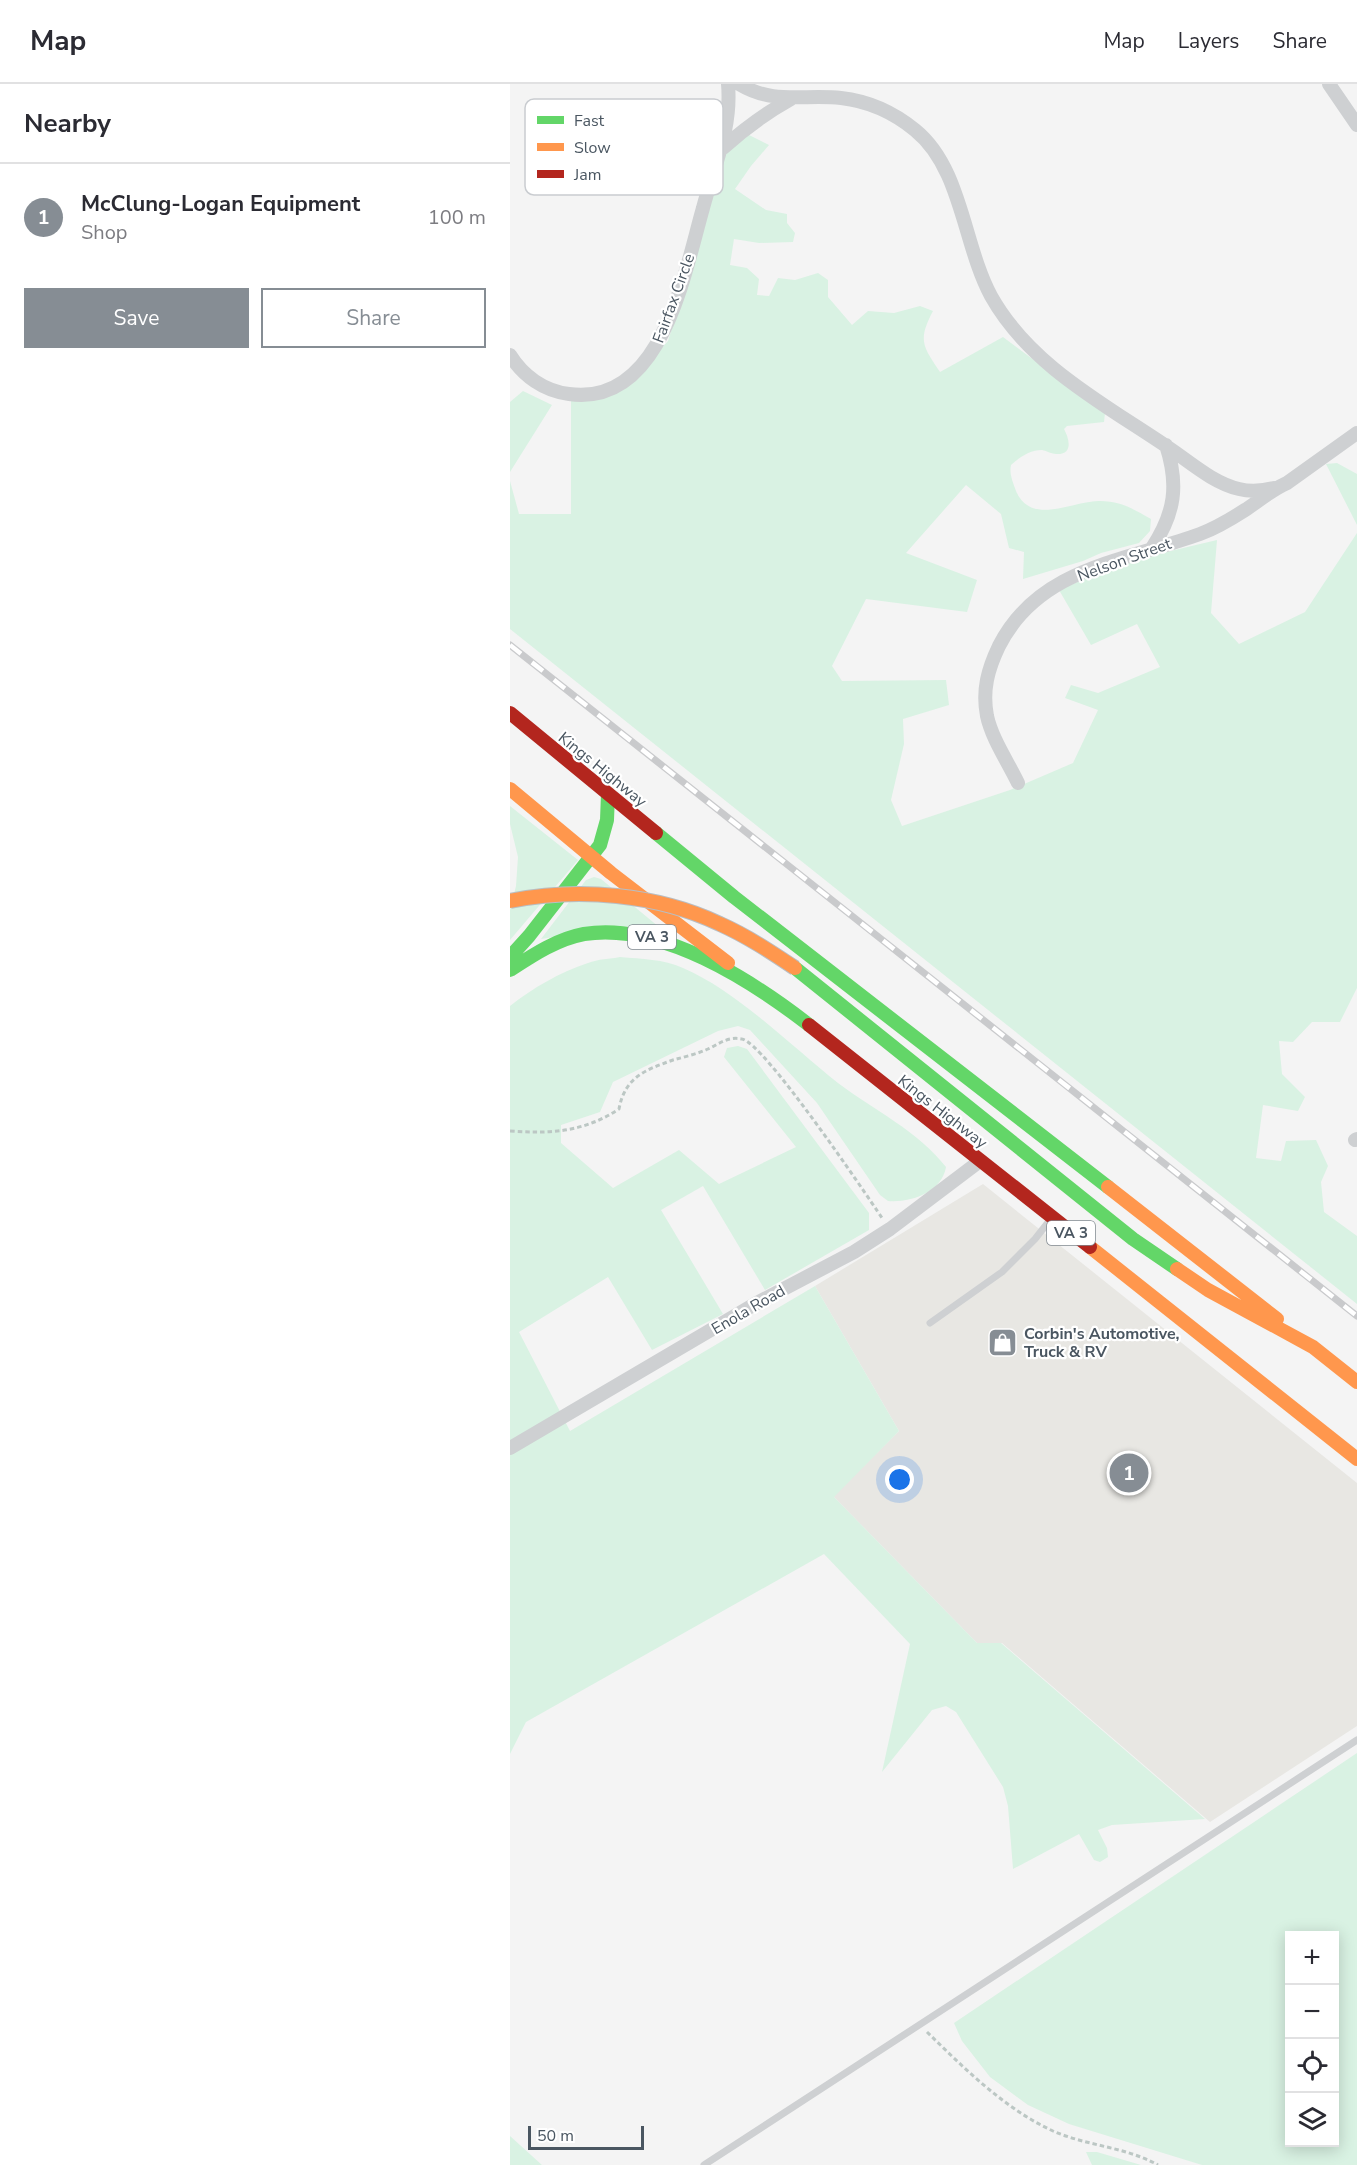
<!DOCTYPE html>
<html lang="en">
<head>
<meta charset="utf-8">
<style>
  body { margin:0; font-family:"Nunito Sans",sans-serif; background:#f7f7f7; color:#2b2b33 }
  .controls { position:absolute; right:18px; bottom:18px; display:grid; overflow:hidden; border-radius:0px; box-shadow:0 3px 15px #0003 }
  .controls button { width:54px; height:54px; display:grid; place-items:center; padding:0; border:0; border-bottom:2px solid #e1e1e2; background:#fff; color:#2b2b33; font:30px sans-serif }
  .scale { position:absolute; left:18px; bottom:15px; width:116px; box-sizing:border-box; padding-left:6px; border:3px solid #4a5661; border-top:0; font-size:16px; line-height:21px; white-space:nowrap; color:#4a5661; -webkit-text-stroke:4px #fff; paint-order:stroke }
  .you { position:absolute; left:390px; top:1396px; width:21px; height:21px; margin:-15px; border:4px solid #fff; border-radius:50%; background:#1a73e8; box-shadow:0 0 0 9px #1a73e833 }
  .badge { display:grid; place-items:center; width:39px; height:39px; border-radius:50%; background:#868d94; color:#fff; font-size:20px; font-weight:700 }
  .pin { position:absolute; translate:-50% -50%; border:3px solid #fff; box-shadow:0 2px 6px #0006 }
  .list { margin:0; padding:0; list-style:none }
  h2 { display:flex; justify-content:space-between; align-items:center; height:78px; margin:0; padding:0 24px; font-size:26px }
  h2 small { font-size:20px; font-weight:400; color:#7c7c81 }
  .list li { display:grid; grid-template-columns:39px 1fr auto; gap:18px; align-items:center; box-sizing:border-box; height:108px; padding:0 24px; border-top:2px solid #e1e1e2 }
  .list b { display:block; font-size:22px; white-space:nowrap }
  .list p { margin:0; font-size:20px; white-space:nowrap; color:#7c7c81 }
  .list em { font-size:20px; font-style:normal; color:#7c7c81 }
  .actions { display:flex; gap:12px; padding:18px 24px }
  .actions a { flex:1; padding:14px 0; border:2px solid #868d94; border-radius:0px; text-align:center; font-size:21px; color:#868d94 }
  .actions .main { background:#868d94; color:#fff }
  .icon { flex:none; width:33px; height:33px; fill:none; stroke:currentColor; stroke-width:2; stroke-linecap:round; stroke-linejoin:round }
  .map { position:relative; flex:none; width:847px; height:2081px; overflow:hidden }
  header { display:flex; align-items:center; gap:36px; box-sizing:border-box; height:84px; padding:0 30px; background:#fff; border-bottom:2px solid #e1e1e2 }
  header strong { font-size:28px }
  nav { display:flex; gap:33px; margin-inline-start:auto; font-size:21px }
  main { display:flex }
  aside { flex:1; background:#fff }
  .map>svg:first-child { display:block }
  .commercial { fill:#e8e7e3 }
  .green { fill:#d9f2e3; fill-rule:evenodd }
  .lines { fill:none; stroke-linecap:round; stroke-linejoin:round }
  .path { stroke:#bcc7c4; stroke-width:3; stroke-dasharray:4.5 3; stroke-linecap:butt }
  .lane { stroke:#ced0d2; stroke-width:7 }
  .street { stroke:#ced0d2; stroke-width:14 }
  .fast { stroke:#63d668; stroke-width:14 }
  .slow { stroke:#ff974d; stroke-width:14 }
  .jam { stroke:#b3261e; stroke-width:14 }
  .rail-casing { stroke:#c9cacc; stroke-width:7 }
  .rail { stroke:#fff; stroke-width:4.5; stroke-dasharray:14; stroke-linecap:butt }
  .slow-bridge-casing { stroke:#b9bec3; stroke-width:16; stroke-linecap:butt }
  .slow-bridge { stroke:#ff974d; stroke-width:14 }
  .labels { text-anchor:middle; stroke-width:4.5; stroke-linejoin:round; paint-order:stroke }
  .shield { fill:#fff; stroke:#808990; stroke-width:1.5 }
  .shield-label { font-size:15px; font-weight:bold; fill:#4a5661 }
  .street-label { font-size:16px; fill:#4a5661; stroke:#fff }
  .poi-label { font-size:16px; font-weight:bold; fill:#4a5661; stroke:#fff; text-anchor:start }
  .key { fill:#fff; stroke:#c9ccd0; stroke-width:1.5 }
  .key-label { font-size:16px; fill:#4a5661 }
</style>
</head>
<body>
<header>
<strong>Map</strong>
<nav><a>Map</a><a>Layers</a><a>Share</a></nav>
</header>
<main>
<aside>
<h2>Nearby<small></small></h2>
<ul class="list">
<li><span class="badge">1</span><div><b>McClung-Logan Equipment</b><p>Shop</p></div><em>100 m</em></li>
</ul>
<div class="actions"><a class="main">Save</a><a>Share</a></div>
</aside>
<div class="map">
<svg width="847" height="2081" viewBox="0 0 847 2081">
  <rect width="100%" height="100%" fill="#f4f4f4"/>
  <!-- commercial -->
  <path class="commercial" d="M473,1100L847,1399V1642L700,1738L492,1559H467L323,1412L389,1347L305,1202Z"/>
  <!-- green -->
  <path class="green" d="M235,49L259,61L241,82L225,105L256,126L277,130V139L285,149L283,158L249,159L224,155L220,181L237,184L249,195L247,211L259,212L268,194L285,196L308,189L318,196V213L342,241L358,227L384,229L410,222L423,227C408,256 412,261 430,288L493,253L595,329L594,338L557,342L554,345C559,354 564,371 546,370C542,370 537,367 532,366C520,366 510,373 501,381C499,390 503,398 506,407C521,443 564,416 590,417C611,417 623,425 641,435L640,447L629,459L591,469L573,477L513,495L514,468L499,464L491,430L456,401L396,469L467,496L457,528L356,515L322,582L332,597L436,596L439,621L393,635L394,660L381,716L392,742L500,706L563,679L588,626L555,614L561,601L588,609L650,583L627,540L581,561L549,506L614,478L707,456L701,529L729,560L795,528L847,449V904L830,938H802L783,958L769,957L772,990L795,1013L788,1027L753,1021L746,1074L771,1077L776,1057L806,1056L818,1082L811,1098L814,1128L847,1152V1220L0,545V397L9,430H61V317L113,306L158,257L215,71Z
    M13,307L42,321L0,388V318Z
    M827,379L847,390V441L816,380Z
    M0,722L68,776L0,856V826L6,802L8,773L0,740Z
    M84,793L91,795L149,843L132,840L31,855L76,796Z
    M110,873C132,875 153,875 173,884C227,907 281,962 328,999C364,1026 408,1047 436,1083C432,1108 401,1119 378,1117L370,1111L307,1019L240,946L228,942L208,947L103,998L90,1028L51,1041V1059L103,1104L169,1066L209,1100L286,1063L214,973L217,964L228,962L237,965L359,1129V1146L255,1206L193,1102L151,1126L213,1230L142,1266L98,1193L9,1248L60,1347L305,1202L389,1347L324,1413L467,1559H491L695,1735L602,1741L588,1746L597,1764L598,1773L590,1778L584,1776L569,1750L503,1785L498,1722L493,1703L446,1628L436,1622L422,1626L372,1688L400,1560L314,1470L16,1638L0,1670V922C23,904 50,888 78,879C88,875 100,875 110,873Z
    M847,1669V2081H692L559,2040L518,2021L480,1993L452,1957L444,1939ZM780,1852H824V2058H780Z
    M0,2052L32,2081H0Z
    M576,2068H587L631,2081H582Z"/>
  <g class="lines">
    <!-- path -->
    <path class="path" d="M0,1047C41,1050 74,1048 109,1025C115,993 135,986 163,976C174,973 187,970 198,965C209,960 218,952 232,955C254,959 354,1107 372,1134
      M417,1948C455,1985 495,2025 543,2047C577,2062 616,2063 648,2081"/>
    <!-- lane -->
    <path class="lane" d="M420,1239L492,1188L525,1155L540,1136
      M194,2081L847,1656"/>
    <!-- street -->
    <path class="street" d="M229,0C264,21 293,10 331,14C358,17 383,28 405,46C452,84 453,160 481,212C520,282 596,321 659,364C680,378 703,399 729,405C741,408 752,407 764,404
      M819,0L847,41
      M213,64C234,45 256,29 281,15
      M0,271C13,292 34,307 59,310C152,323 174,190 193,124C204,82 222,45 218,0
      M642,464C665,429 669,401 656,361
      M508,699C498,678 482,655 477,632C472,606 478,585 489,562C529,483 616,477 690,450C706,444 721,435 735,426C749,417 761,406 777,399L847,349
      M845,1056L847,1055
      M0,1364L245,1220L344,1168L380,1145L470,1077"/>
    <!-- fast -->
    <path class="fast" d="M146,749L224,813L598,1103
      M0,873L19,852L90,761L97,736L98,710
      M285,884L623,1155L667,1185
      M0,886C23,871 47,855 74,850C151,838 241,896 299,941"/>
    <!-- slow -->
    <path class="slow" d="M0,705L101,789L218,879
      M598,1103L767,1235
      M580,1163L847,1375
      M667,1185L698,1206L803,1263L847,1298"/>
    <!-- jam -->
    <path class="jam" d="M0,629L146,749
      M299,941L580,1163"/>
    <defs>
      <path id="rail" d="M0,561L847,1232"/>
    </defs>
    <!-- rail casing -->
    <use href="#rail" class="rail-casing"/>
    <!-- rail -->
    <use href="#rail" class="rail"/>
    <defs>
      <path id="slow-bridge" d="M0,817C68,803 147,810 210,840C237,852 261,868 285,884"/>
    </defs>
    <!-- slow-bridge casing -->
    <use href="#slow-bridge" class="slow-bridge-casing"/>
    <!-- slow-bridge -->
    <use href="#slow-bridge" class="slow-bridge"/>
  </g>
  <!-- icons -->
  <defs>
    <symbol id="shop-square" viewBox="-11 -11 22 22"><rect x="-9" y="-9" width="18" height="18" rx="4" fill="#868d94" stroke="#fff"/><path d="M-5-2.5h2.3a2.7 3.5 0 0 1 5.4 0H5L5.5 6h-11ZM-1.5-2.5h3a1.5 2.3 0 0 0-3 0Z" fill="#fff"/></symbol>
  </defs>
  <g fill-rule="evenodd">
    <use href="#shop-square" x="476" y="1242" width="33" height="33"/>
  </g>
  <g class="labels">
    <!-- shield labels -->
    <g class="shield">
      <rect x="118" y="841" width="48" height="24" rx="4.5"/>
      <rect x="537" y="1137" width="48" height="24" rx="4.5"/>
    </g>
    <g class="shield-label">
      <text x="142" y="858">VA 3</text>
      <text x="561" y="1154">VA 3</text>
    </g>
    <!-- street labels -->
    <g class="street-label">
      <text transform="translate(163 214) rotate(-70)" y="6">Fairfax Circle</text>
      <text transform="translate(614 475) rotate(-20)" y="6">Nelson Street</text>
      <text transform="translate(93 685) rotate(39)" y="6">Kings Highway</text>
      <text transform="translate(433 1027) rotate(38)" y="6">Kings Highway</text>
      <text transform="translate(238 1225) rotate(-30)" y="6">Enola Road</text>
    </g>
    <!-- poi labels -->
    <g class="poi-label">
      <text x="514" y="1255">Corbin's Automotive,<tspan x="514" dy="18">Truck &amp; RV</tspan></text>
    </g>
  </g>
  <!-- legend -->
  <rect x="15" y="15" width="198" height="96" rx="9" class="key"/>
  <rect x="27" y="32" width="27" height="8" fill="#63d668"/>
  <rect x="27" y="59" width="27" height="8" fill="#ff974d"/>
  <rect x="27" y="86" width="27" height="8" fill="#b3261e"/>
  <g class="key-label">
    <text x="64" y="42">Fast</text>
    <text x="64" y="69">Slow</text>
    <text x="64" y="96">Jam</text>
  </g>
</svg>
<div class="controls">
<button>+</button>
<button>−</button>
<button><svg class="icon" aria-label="locate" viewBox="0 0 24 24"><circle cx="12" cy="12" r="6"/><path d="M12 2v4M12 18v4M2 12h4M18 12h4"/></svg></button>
<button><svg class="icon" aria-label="layers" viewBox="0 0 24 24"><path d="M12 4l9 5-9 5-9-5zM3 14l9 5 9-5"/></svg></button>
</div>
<div class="scale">50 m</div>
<div class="you"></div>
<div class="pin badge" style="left:619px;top:1389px">1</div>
</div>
</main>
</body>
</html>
